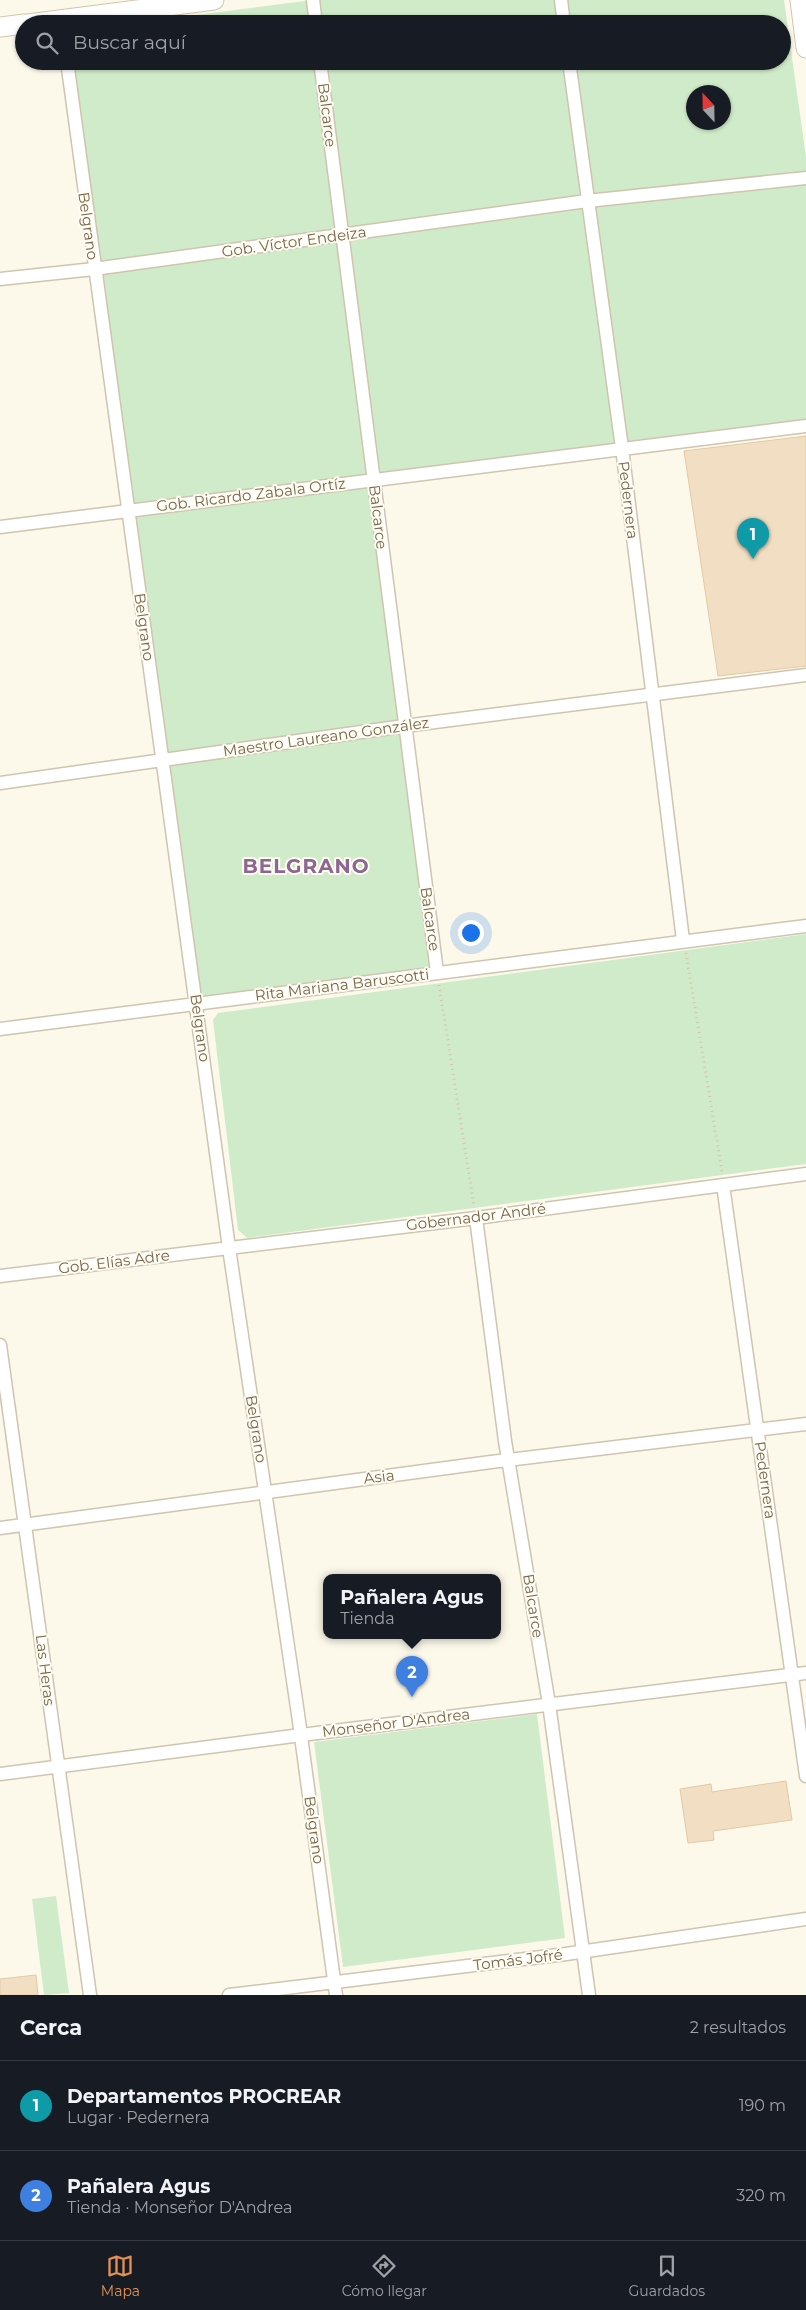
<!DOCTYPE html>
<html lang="es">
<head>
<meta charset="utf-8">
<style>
  body { margin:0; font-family:Montserrat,sans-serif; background:#20242c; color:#f1f3f6 }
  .compass { position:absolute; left:686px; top:85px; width:45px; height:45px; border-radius:50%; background:#171b24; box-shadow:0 1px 4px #0004; rotate:338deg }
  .you { position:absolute; left:470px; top:932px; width:18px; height:18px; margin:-12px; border:4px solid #fff; border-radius:50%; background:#1a73e8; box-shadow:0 0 0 8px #1a73e833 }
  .badge { display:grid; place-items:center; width:32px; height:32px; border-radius:50%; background:#e39053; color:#fff; font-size:16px; font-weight:700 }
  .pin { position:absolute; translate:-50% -41px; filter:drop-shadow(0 1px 2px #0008) }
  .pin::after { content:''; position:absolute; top:26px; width:18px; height:15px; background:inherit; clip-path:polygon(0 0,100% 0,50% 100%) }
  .popup { position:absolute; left:323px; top:1574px; width:178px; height:65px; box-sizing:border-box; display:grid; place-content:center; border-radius:10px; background:#171b24; filter:drop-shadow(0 1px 4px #0005); font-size:16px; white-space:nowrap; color:#9ea1a6 }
  .popup b { font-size:19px; color:#f1f3f6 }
  .popup::after { content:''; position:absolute; left:50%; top:100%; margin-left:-10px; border:10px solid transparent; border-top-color:#171b24 }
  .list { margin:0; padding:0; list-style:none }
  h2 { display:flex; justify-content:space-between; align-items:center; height:65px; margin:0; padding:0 20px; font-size:21px }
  h2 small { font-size:16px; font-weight:400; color:#9ea1a6 }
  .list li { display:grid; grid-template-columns:32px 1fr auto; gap:15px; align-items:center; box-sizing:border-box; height:90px; padding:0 20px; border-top:1px solid #363941 }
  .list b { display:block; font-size:19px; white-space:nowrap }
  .list p { margin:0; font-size:16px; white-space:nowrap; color:#9ea1a6 }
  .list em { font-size:16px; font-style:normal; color:#9ea1a6 }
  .icon { flex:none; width:28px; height:28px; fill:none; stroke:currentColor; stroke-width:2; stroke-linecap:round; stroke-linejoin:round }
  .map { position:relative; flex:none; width:806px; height:1995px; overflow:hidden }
  .search { position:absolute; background:#171b24; box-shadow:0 1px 4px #0004; left:15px; right:15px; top:15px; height:55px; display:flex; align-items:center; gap:12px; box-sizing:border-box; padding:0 18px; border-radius:28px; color:#9ea1a6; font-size:19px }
  .sheet { height:245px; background:#171b24 }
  nav { display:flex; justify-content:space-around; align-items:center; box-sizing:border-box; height:70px; border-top:1px solid #363941; background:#171b24; font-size:14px; color:#9ea1a6 }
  nav a { display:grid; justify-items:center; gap:2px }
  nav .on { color:#e39053 }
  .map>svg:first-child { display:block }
  .green { fill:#d0ebc9; fill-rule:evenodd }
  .building { fill:#f2dfc3; stroke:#e4c9a3 }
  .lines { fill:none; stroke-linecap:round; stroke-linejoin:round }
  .street-casing { stroke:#cfc4b0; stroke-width:15 }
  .secondary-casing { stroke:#d2c5ae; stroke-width:21 }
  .path { stroke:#d7c3a5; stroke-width:3; stroke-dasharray:1 4; stroke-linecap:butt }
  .street { stroke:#fff; stroke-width:12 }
  .secondary { stroke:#fff; stroke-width:19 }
  .labels { text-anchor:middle; stroke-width:4; stroke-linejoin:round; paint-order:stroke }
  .street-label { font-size:15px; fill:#78654d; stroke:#fffcf2 }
  .district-label { font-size:20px; font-weight:bold; letter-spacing:1px; fill:#8d6693; stroke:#fffcf2 }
</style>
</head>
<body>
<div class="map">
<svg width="806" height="1995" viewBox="0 0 806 1995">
  <rect width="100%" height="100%" fill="#fcf9eb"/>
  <!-- green -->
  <path class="green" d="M312,0H784L806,157V426L374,479L437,972L197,1003L67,61H782V24H129ZM694,92H724V122H694Z
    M806,934V1164L247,1238L238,1230L213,1020L218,1013Z
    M537,1714L565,1938L343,1967L314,1742Z
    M56,1896L69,1993L44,1995L32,1899Z"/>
  <!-- building -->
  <path class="building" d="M806,436V666L718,676L684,451Z
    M786,1781L792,1820L713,1831L714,1840L688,1843L680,1789L711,1784L712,1792Z
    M36,1975L38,1995H0V1979Z"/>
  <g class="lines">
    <defs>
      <path id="street" d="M313,0L316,24
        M561,0L564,24
        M67,61L229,1248L298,1714L336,1995
        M320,61L437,972
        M569,61L622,448L683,940
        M0,279L94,269L587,201L806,178
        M0,527L806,426
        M0,783L404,726L806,675
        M0,1029L806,926
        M723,1185L806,1776
        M476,1218L505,1441L549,1704L589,1995
        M0,1276L476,1218L806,1174
        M0,1345L90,1995
        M0,1528L491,1462L806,1424
        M0,1774L301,1735L806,1673
        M229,1995L566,1954L806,1919"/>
      <path id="secondary" d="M800,0L806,48
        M28,24L214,0
        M0,27L24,24"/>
    </defs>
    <!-- street casing -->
    <use href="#street" class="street-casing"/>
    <!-- secondary casing -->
    <use href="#secondary" class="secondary-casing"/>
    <!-- path -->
    <path class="path" d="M686,953L722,1172
      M439,985L474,1206"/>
    <!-- street -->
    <use href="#street" class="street"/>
    <!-- secondary -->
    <use href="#secondary" class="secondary"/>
  </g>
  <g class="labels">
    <!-- street labels -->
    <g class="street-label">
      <text transform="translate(327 115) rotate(83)" y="5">Balcarce</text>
      <text transform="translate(88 226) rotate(82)" y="5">Belgrano</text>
      <text transform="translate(294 242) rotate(-8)" y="5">Gob. Víctor Endeiza</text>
      <text transform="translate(251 495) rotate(-7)" y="5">Gob. Ricardo Zabala Ortíz</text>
      <text transform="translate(628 500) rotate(83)" y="5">Pedernera</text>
      <text transform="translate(378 517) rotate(83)" y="5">Balcarce</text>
      <text transform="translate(144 627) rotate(82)" y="5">Belgrano</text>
      <text transform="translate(326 737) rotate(-8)" y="5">Maestro Laureano González</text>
      <text transform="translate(430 919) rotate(82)" y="5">Balcarce</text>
      <text transform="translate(342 985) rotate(-7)" y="5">Rita Mariana Baruscotti</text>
      <text transform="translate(200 1028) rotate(82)" y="5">Belgrano</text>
      <text transform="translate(476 1217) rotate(-7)" y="5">Gobernador André</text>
      <text transform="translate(114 1262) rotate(-7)" y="5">Gob. Elías Adre</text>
      <text transform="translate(256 1429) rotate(81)" y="5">Belgrano</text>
      <text transform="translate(379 1477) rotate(-7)" y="5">Asia</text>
      <text transform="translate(765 1480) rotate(82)" y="5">Pedernera</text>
      <text transform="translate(533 1606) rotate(81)" y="5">Balcarce</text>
      <text transform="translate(45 1670) rotate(83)" y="5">Las Heras</text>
      <text transform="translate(396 1723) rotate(-7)" y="5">Monseñor D'Andrea</text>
      <text transform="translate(314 1830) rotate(82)" y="5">Belgrano</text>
      <text transform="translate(518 1960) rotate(-7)" y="5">Tomás Jofré</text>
    </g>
    <!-- district labels -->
    <g class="district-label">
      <text x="306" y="873">BELGRANO</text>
    </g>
  </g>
</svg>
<svg class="compass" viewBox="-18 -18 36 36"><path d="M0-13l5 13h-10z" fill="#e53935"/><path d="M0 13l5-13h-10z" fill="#9ea1a6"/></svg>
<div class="you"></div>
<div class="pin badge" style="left:753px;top:559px;background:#0f9aa8">1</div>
<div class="pin badge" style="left:412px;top:1697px;background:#3f7fe0">2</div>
<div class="popup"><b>Pañalera Agus</b>Tienda</div>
<div class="search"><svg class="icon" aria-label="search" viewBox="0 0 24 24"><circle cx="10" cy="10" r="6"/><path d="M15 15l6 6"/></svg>Buscar aquí</div>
</div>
<section class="sheet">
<h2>Cerca<small>2 resultados</small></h2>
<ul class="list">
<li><span class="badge" style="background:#0f9aa8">1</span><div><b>Departamentos PROCREAR</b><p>Lugar · Pedernera</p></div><em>190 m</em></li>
<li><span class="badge" style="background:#3f7fe0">2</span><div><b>Pañalera Agus</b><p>Tienda · Monseñor D'Andrea</p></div><em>320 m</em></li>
</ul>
</section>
<nav>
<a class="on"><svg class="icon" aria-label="map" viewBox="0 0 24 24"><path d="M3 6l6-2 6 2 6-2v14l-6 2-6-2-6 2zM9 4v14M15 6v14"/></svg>Mapa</a>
<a><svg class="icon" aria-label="directions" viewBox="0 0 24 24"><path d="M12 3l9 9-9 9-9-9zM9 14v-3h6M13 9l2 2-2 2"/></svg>Cómo llegar</a>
<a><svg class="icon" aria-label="saved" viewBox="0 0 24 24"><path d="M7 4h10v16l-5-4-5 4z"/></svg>Guardados</a>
</nav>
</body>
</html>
